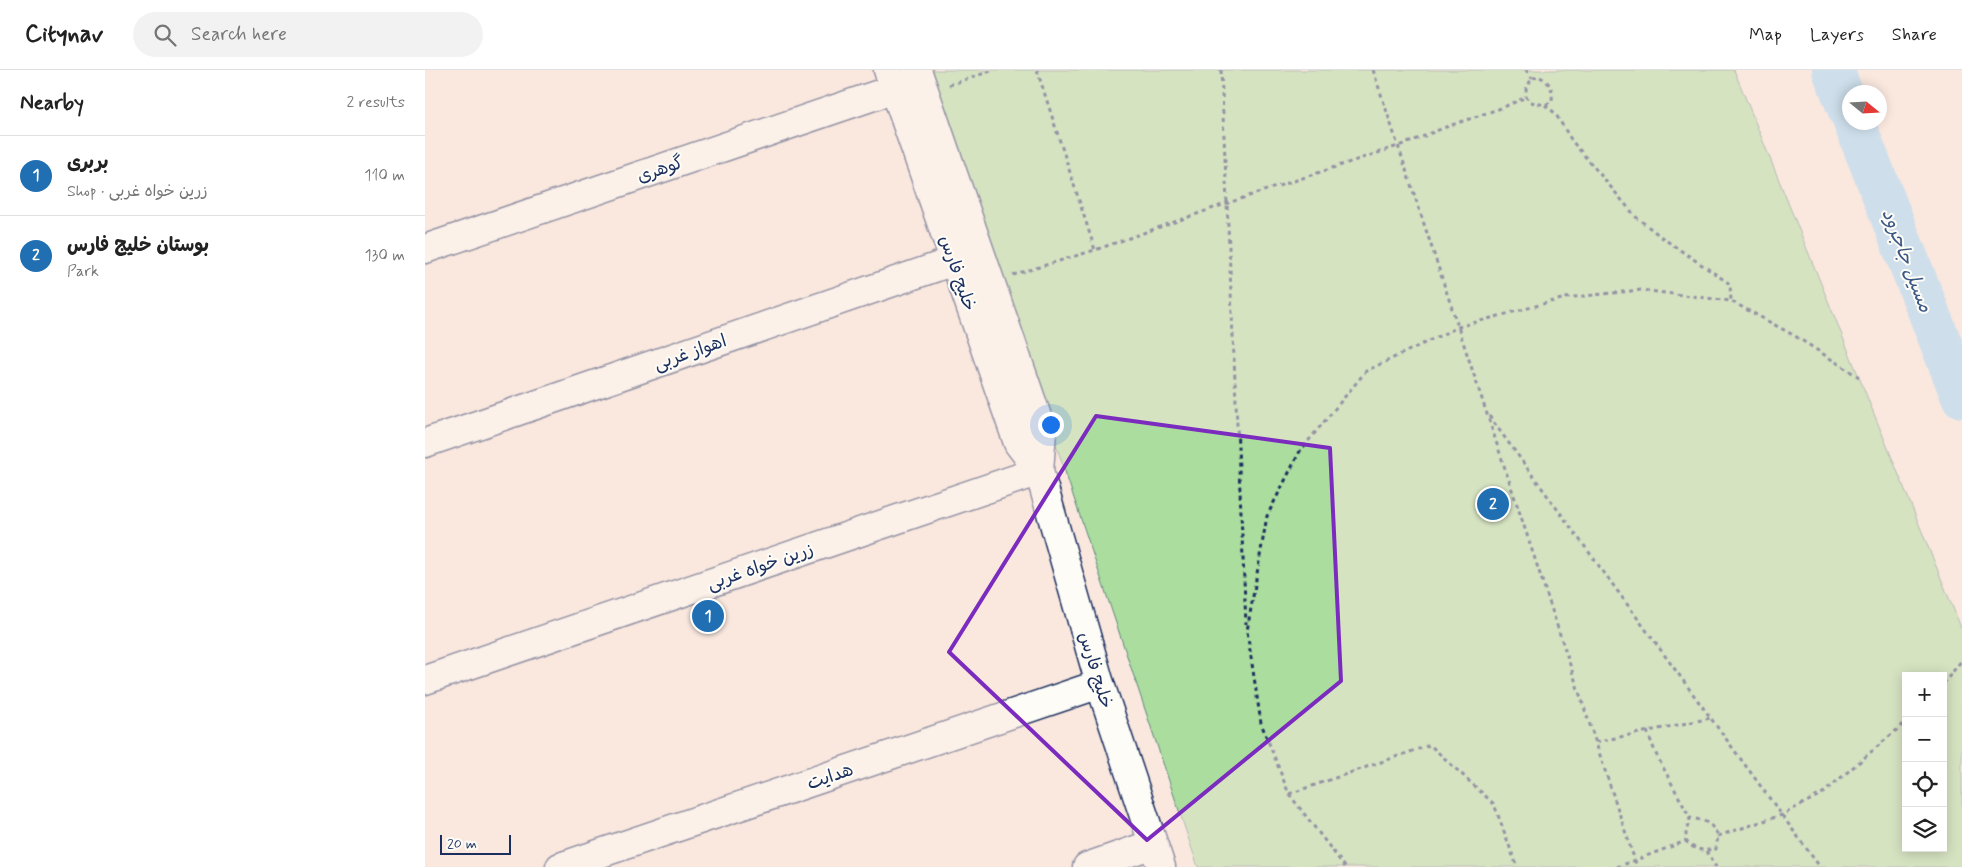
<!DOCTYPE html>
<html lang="en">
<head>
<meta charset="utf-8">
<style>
  body { margin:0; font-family:Mynerve,"Playpen Sans Arabic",sans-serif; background:#f2f2f2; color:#222 }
  .controls { position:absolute; right:15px; bottom:15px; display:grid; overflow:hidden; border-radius:0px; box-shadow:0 2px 12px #0003 }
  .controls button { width:45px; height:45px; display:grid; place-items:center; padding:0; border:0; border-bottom:1px solid #e0e0e0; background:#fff; color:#222; font:25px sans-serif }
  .compass { position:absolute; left:1417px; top:15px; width:45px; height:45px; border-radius:50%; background:#fff; box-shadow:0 2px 12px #0003; rotate:108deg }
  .scale { position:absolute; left:15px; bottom:12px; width:71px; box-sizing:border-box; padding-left:5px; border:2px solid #1b2f5e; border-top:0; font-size:14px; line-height:18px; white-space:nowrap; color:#1b2f5e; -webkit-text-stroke:4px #fdfcf7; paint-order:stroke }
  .you { position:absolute; left:625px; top:354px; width:18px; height:18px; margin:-12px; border:4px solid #fff; border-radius:50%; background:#1a73e8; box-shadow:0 0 0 8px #1a73e833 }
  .badge { display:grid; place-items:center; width:32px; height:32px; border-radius:50%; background:#1f6fb2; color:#fff; font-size:16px; font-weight:700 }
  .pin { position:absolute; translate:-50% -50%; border:2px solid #fff; box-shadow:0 1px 5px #0006 }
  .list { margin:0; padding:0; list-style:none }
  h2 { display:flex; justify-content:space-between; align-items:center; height:65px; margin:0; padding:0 20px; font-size:21px }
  h2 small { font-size:16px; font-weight:400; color:#767676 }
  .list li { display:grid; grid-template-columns:32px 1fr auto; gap:15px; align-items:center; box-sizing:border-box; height:80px; padding:0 20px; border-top:1px solid #e0e0e0 }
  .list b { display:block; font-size:19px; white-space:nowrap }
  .list p { margin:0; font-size:16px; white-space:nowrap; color:#767676 }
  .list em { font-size:16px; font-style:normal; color:#767676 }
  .icon { flex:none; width:28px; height:28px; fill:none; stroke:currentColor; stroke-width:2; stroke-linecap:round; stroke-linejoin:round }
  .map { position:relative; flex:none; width:1537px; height:797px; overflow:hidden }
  header { display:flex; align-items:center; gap:30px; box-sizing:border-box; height:70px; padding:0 25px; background:#fff; border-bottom:1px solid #e0e0e0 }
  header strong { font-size:24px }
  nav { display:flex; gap:28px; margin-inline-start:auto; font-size:18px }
  .search { width:350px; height:45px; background:#f2f2f2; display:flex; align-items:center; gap:12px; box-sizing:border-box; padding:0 18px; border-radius:28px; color:#767676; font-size:19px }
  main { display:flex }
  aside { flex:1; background:#fff }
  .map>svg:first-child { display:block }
  .green { fill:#aadd9e; stroke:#62867e; fill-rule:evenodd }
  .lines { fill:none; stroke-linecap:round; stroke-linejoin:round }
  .river { stroke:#9ad4fa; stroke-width:42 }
  .minor-casing { stroke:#1b2f5e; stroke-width:31 }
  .major-casing { stroke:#1b2f5e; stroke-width:31 }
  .path { stroke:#1b2f5e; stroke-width:3; stroke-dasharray:4 4; stroke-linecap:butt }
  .minor { stroke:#fdfcf7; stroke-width:28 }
  .major { stroke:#fdfcf7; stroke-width:28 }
  .marked { fill:none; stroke:#7b2cbf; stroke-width:4; stroke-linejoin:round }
  .labels { text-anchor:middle; stroke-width:4; stroke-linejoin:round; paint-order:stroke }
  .street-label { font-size:18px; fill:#1b2f5e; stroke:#fdfcf7 }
  .water-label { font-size:19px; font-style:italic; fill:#3b5885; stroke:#fdfcf7 }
</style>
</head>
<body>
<header>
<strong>Citynav</strong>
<div class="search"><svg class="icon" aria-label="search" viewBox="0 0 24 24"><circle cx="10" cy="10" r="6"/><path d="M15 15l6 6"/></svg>Search here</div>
<nav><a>Map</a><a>Layers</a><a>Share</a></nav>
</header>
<main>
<aside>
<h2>Nearby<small>2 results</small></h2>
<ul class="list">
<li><span class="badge">1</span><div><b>بربری</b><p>Shop · زرین خواه غربی</p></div><em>110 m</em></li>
<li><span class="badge">2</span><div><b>بوستان خلیج فارس</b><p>Park</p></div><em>130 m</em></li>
</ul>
</aside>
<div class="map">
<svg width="1537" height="797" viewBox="0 0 1537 797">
  <rect width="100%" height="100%" fill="#fae8df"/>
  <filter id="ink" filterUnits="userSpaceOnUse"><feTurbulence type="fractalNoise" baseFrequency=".02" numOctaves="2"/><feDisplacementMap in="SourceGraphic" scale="10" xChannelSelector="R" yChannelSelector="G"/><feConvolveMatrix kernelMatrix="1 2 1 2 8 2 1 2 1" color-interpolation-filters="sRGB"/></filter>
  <g filter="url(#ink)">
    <!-- green -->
    <path class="green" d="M505,0H1309L1537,560V797H773ZM1481,606H1518V778H1481Z"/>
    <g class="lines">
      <!-- river -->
      <path class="river" d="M1408,0L1424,41
        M1429,52L1537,327"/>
      <defs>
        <path id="minor" d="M0,179L469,19
          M0,373L529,191
          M135,797L675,614
          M662,797L728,774"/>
        <path id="major" d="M463,0L593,373L614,401L675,614L736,797
          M492,0L617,361L614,401
          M0,610L614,401"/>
      </defs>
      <!-- minor casing -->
      <use href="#minor" class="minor-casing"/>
      <!-- major casing -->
      <use href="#major" class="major-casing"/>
      <!-- path -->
      <path class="path" d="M612,0L670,180
        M796,0L821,554
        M948,0L1212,797
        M1101,0L1107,8
        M1115,7C1126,13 1128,19 1127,31L1120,35L1106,32L1101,27V19L1107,8Z
        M524,15L569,0
        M1120,35L1130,43L1147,71L1211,147L1239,169L1305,214L1306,231
        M588,205L670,180L803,133L985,72L1018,58L1079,37L1101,27
        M1064,346L1395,797
        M1518,614L1537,590
        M1222,661L1231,684L1265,748L1261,762V771C1270,781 1278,781 1291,779L1293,766C1285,751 1281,751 1265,748
        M1171,672L1286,648
        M864,724L1005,675L1069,734L1092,797
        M1293,766L1357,745L1398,723L1481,652
        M1281,781L1291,797
        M920,797L864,724L836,653L822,561L842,446L875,381L941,301L1033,257L1140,228L1216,220L1306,231L1370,266L1434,307
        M1192,797L1261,771"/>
      <!-- minor -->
      <use href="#minor" class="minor"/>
      <!-- major -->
      <use href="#major" class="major"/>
    </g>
  </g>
  <!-- marked area -->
  <path d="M0 0H1537V797H0ZM671,346L905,378L916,611L722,770L524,582Z" fill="#fae8df" fill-opacity=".55" fill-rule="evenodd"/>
  <path class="marked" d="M671,346L905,378L916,611L722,770L524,582Z"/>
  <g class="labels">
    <!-- street labels -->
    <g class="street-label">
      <text transform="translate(235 99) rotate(-19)" y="6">گوهری</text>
      <text transform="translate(533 203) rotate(71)" y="6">خلیج فارس</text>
      <text transform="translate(265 282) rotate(-19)" y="6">اهواز غربی</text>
      <text transform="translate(335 496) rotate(-19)" y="6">زرین خواه غربی</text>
      <text transform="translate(671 600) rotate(73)" y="6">خلیج فارس</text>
      <text transform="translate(405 706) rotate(-19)" y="6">هدایت</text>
    </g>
    <!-- water labels -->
    <g class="water-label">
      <text transform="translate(1483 190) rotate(69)" y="7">مسیل جاجرود</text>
    </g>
  </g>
</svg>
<div class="controls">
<button>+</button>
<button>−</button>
<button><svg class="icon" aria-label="locate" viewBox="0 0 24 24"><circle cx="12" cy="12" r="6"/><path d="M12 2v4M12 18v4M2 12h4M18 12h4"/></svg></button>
<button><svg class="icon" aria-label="layers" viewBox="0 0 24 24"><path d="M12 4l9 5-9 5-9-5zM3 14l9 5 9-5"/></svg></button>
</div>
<svg class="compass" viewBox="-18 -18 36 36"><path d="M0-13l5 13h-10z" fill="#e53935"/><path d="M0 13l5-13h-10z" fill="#767676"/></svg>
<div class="scale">20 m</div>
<div class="you"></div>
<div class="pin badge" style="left:283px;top:546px">1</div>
<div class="pin badge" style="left:1068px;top:434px">2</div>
</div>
</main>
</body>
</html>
